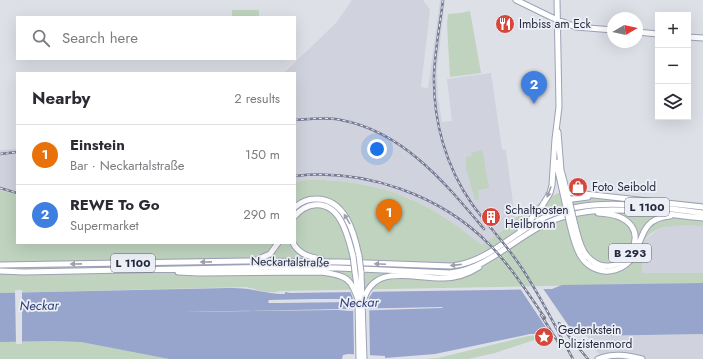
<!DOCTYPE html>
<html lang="en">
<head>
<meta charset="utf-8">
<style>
  body { margin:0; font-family:Jost,sans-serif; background:#f7f7f7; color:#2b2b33 }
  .controls { position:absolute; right:12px; top:12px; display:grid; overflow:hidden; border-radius:0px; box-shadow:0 4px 16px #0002 }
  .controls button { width:36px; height:36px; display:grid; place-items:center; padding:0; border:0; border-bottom:1px solid #e1e1e2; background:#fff; color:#2b2b33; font:20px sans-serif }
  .compass { position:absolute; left:607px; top:12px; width:36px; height:36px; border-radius:50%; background:#fff; box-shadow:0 4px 16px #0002; rotate:81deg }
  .you { position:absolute; left:377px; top:149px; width:14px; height:14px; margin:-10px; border:3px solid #fff; border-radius:50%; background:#1a73e8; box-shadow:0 0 0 6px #1a73e833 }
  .badge { display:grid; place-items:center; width:26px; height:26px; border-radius:50%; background:#d5463b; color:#fff; font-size:13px; font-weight:700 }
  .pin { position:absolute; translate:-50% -33px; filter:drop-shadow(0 1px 2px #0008) }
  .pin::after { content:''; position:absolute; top:21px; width:14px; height:12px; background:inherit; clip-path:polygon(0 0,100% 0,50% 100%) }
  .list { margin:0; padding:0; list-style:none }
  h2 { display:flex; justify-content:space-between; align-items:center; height:52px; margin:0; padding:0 16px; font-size:17px }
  h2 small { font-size:13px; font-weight:400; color:#7c7c81 }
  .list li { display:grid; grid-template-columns:26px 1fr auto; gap:12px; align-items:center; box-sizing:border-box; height:60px; padding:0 16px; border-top:1px solid #e1e1e2 }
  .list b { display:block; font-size:15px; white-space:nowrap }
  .list p { margin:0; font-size:13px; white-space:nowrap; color:#7c7c81 }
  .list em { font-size:13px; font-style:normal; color:#7c7c81 }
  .icon { flex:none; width:22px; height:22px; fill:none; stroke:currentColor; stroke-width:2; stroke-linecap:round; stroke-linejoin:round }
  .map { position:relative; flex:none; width:703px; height:359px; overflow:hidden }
  .search { position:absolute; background:#fff; box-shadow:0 4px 16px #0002; left:16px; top:16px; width:280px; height:44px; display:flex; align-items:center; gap:10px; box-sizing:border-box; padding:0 14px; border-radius:0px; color:#7c7c81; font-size:15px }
  .panel { position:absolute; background:#fff; box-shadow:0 4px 16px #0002; left:16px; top:72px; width:280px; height:172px; border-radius:0px }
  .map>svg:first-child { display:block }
  .built { fill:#d0d2dd }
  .green { fill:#bfd3be }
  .water { fill:#97a4cb; fill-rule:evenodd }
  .pier { fill:#dee0e8 }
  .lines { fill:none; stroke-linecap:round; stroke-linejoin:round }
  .major-casing { stroke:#9da1b5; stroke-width:7 }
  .major { stroke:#fff; stroke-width:5 }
  .rail-casing { stroke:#767b93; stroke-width:2.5 }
  .rail { stroke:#edeff6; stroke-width:1; stroke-dasharray:3; stroke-linecap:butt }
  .major-bridge-casing { stroke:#9da1b5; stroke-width:7; stroke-linecap:butt }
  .major-bridge { stroke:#fff; stroke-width:5 }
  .oneway { fill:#9d9fa9 }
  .labels { text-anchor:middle; stroke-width:3.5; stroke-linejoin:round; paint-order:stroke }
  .shield { fill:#edeff6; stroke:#626577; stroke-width:1 }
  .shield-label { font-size:11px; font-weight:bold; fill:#262a40 }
  .poi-label { font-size:12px; fill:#262a40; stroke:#edeff6; text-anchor:start }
  .street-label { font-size:12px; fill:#262a40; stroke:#edeff6 }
  .water-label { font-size:13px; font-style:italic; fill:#2e3e76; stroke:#edeff6 }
</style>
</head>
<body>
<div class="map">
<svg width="703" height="359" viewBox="0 0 703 359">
  <rect width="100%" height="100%" fill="#dee0e8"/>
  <!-- built -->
  <path class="built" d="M352,0H423L430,10L421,87L428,88L440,0H445L437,71L438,97L442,122L452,121L447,79L491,73L502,149L506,150L515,218L506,228L482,245L432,210L409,198L367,185L347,182L327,180L295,182V73H284L336,23Z
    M17,149V195L0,190V150Z
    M671,225L703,226V273H642L643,244L644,241L657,230Z
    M703,334V359H602L587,336Z"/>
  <!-- green -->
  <path class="green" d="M232,10H259V17H232Z
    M470,11L481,73L450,77L447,24L448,14L461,13Z
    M482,150L483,153L489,188L478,190L479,199L475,200L466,168V157L472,156L471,153Z
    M308,180C351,179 394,188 432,210C449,220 466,233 482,245L506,228L515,218L556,194L570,190L703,203V226C683,226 653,221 643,244L642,273H703V283L280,291C270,295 256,289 246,287L0,293V190L17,195V243H295V182Z
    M540,335V338L495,353L468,359H424L438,358L528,336Z
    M52,341L81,342L169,359H0V342Z"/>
  <!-- water -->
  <path class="water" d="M703,283V334L587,336L584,333L530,334L435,354L385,358V356L348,354L343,355L342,359H169L81,342L52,341L0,342V293L229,288C235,288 241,288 248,289C261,291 271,294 285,294V292L290,293L552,289L562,285ZM314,299H353V302L279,303H269L268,302L269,300ZM443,307L442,308L350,311L338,310L185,312Z"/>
  <!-- pier -->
  <path class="pier" d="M519,287H542L575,335H551Z
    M15,290H22V344H16Z
    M350,290H374L369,298L370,358L354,356L353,299Z"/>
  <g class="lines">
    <defs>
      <path id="major" d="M516,0L553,18L576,27L613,30
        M637,32L658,34
        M688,37L703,38
        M558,132L561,170L570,204
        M556,162L566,207
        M566,192L703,207
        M567,202L572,199L588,197
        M295,207C301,202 307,199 315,199C345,198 354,232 359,256
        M295,216C300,210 306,206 314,205C341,202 348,237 353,256
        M570,225C575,246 580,268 604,271C611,272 620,269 625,265C646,250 634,219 670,216
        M575,225C578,236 580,248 587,256C619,293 671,216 598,213
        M520,229L531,219L542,206L550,193L552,185L555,139L559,107L557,0
        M293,243C299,254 309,257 321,259
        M256,260L270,254L278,243
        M0,265L245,261L340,262L451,266C487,263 514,232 545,217C593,195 653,207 703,213
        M0,271L24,272L282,267L338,268L450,273C486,270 517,236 549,222C597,201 653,213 703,218
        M178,272L199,273L321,272C346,275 352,278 359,303
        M355,272L358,293
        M361,272L364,359
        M358,301L359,359
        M363,303C372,262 413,279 444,278C457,278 468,274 479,267
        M598,359C613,353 626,355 642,359"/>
    </defs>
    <!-- major casing -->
    <use href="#major" class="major-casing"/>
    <!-- major -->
    <use href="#major" class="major"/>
    <defs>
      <path id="rail" d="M443,0C440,25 435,50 434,75C433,121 446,167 472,204C487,225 505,243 519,264C540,294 555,327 573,359
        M295,120C310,119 326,117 341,120C404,132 445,183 484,229
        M0,154L17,152
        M295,176C364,168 441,195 490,245C511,267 528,293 545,318
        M0,188L17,193
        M541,315L558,342
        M559,323L571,339L588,359"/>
    </defs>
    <!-- rail casing -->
    <use href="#rail" class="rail-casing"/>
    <!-- rail -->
    <use href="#rail" class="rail"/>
    <defs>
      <path id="major-bridge" d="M570,204L575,225
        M566,207L570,225
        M353,256L355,272
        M359,256L361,272"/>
    </defs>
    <!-- major-bridge casing -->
    <use href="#major-bridge" class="major-bridge-casing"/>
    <!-- major-bridge -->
    <use href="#major-bridge" class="major-bridge"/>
  </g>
  <!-- one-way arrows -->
  <defs><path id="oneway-solid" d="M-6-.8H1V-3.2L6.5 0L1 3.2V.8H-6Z"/></defs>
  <g class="oneway">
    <use href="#oneway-solid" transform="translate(549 192) rotate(110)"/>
    <use href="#oneway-solid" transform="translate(347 219) rotate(-121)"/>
    <use href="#oneway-solid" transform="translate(206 262) rotate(179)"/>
    <use href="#oneway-solid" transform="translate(76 264) rotate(179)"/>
    <use href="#oneway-solid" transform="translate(380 264) rotate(-178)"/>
    <use href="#oneway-solid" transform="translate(456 265) rotate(173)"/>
  </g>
  <!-- icons -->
  <defs>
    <symbol id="restaurant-disc" viewBox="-11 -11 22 22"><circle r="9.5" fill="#d5463b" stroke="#edeff6"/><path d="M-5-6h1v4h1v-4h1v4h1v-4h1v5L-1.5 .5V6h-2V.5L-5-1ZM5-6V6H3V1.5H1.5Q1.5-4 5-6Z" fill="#fff"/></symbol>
    <symbol id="shop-disc" viewBox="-11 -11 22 22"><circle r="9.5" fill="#d5463b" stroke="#edeff6"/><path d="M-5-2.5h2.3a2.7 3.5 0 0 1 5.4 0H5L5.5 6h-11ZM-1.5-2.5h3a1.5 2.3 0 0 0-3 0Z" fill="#fff"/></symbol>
    <symbol id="building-disc" viewBox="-11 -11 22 22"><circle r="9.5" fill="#d5463b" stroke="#edeff6"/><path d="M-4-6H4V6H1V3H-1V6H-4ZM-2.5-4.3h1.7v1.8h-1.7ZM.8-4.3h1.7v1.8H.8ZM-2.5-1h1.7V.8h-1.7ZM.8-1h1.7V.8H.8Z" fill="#fff"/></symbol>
    <symbol id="sight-disc" viewBox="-11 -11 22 22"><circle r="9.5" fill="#d5463b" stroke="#edeff6"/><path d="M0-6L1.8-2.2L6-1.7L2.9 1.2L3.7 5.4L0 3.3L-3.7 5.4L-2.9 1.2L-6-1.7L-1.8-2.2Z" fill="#fff"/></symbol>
  </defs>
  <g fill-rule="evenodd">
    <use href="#restaurant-disc" x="494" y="13" width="22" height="22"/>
    <use href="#shop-disc" x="567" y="176" width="22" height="22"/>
    <use href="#building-disc" x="480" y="206" width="22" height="22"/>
    <use href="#sight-disc" x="533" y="326" width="22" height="22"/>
  </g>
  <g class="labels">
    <!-- shield labels -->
    <g class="shield">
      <rect x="625" y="198" width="44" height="18" rx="3"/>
      <rect x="609" y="244" width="42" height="18" rx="3"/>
      <rect x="111" y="254" width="44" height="18" rx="3"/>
    </g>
    <g class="shield-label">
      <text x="647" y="211">L 1100</text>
      <text x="630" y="257">B 293</text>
      <text x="133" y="267">L 1100</text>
    </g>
    <!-- poi labels -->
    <g class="poi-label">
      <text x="519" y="28">Imbiss am Eck</text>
      <text x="592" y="191">Foto Seibold</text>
      <text x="505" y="214">Schaltposten<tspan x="505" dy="14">Heilbronn</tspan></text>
      <text x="558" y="334">Gedenkstein<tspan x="558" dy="14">Polizistenmord</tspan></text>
    </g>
    <!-- street labels -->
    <g class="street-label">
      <text transform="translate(290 262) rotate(1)" y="4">Neckartalstraße</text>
    </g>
    <!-- water labels -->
    <g class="water-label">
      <text transform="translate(359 302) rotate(-1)" y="5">Neckar</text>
      <text transform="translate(39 305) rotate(-1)" y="5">Neckar</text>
    </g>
  </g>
</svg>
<div class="controls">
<button>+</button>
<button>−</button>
<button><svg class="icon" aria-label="layers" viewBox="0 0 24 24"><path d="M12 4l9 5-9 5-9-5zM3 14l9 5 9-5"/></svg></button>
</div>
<svg class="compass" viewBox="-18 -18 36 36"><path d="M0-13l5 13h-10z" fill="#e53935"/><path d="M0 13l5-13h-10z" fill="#7c7c81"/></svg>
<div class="you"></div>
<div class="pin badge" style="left:389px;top:232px;background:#e8710a">1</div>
<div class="pin badge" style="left:534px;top:104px;background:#3f7fe0">2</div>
<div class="search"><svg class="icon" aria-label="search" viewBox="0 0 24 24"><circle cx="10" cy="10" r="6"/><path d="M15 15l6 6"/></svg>Search here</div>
<section class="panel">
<h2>Nearby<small>2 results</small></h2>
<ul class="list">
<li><span class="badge" style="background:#e8710a">1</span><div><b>Einstein</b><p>Bar · Neckartalstraße</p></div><em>150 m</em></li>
<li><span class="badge" style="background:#3f7fe0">2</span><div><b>REWE To Go</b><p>Supermarket</p></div><em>290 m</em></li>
</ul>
</section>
</div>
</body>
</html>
